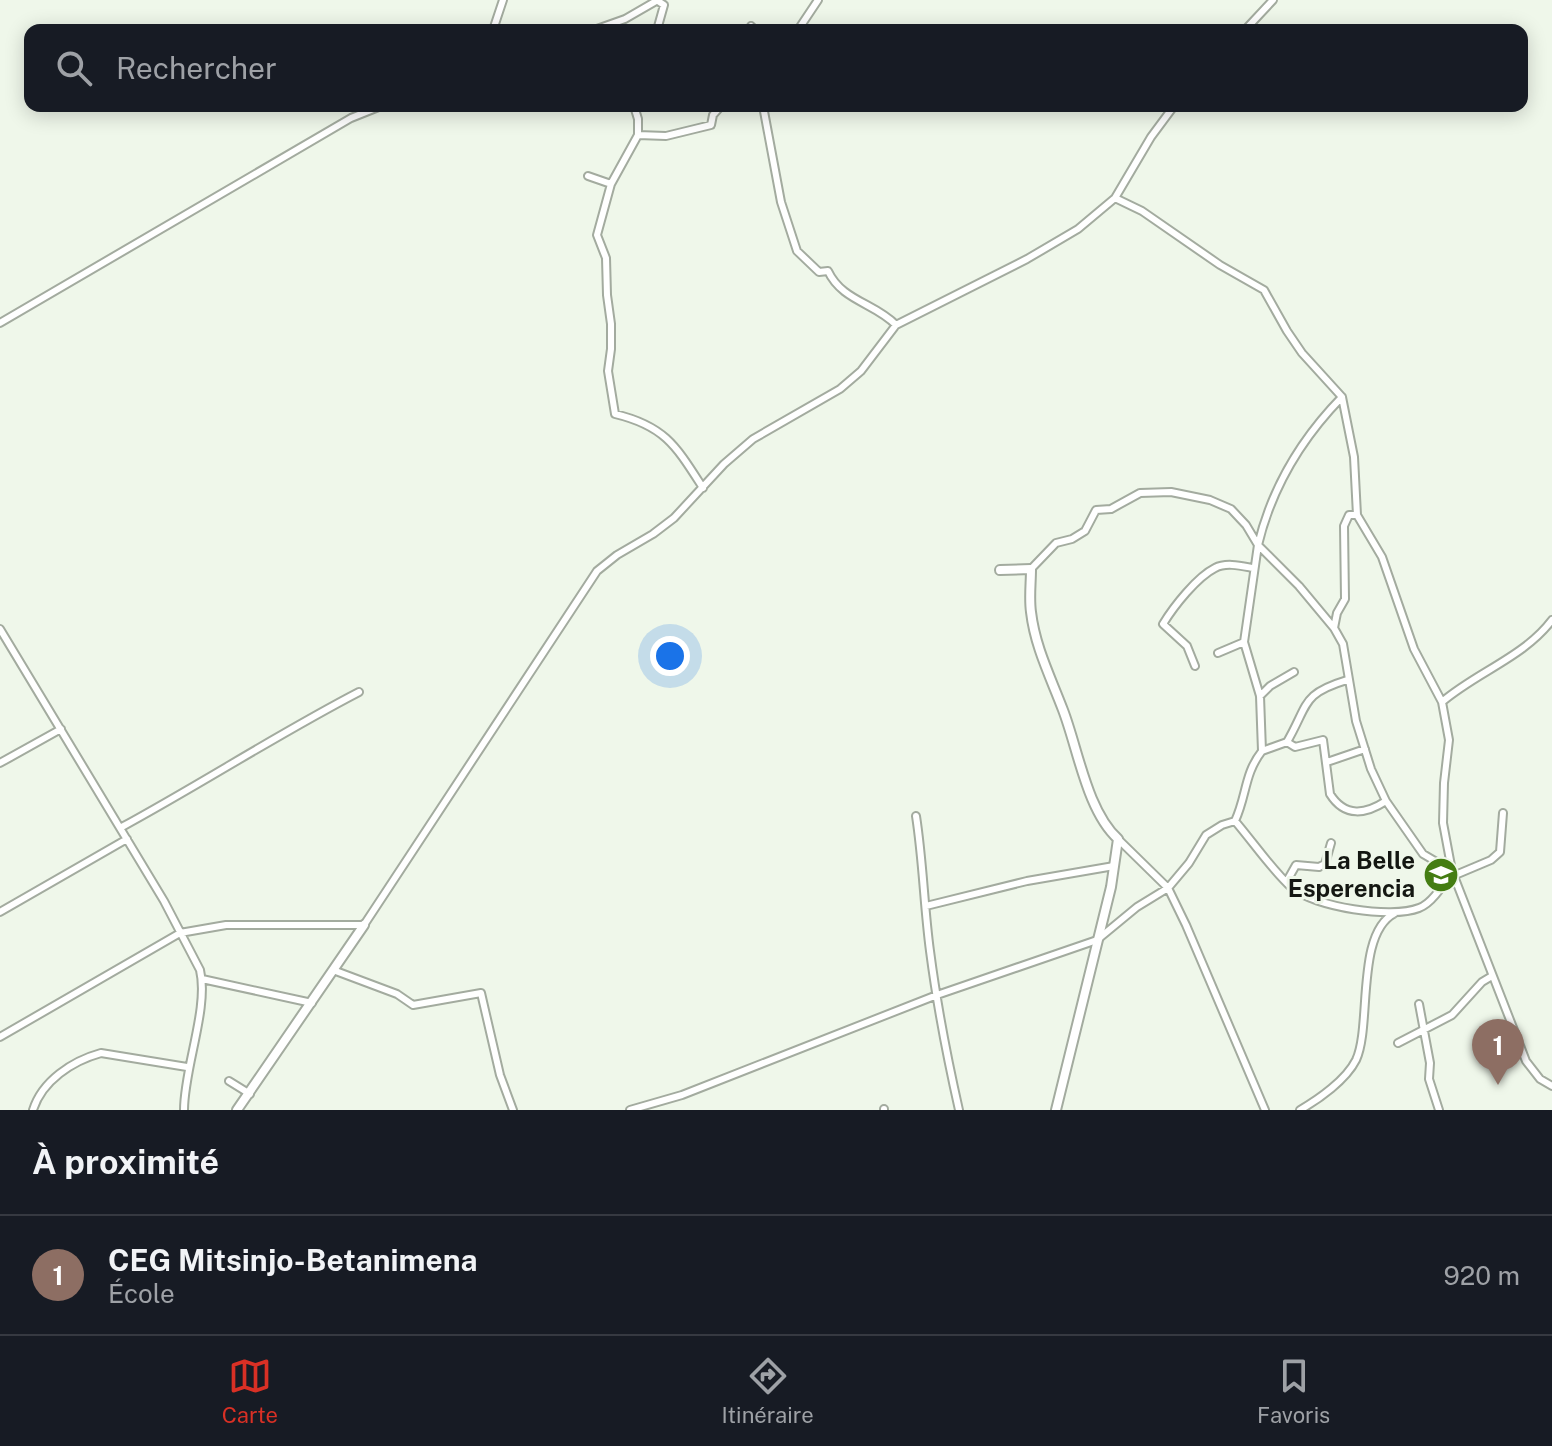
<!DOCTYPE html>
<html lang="fr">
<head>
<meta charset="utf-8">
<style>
  body { margin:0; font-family:"Public Sans",sans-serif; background:#20242c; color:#f1f3f6 }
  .you { position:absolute; left:670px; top:656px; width:28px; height:28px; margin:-20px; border:6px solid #fff; border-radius:50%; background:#1a73e8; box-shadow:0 0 0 12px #1a73e833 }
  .badge { display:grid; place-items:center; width:52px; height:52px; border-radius:50%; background:#d93025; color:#fff; font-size:26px; font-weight:700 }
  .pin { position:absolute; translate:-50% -66px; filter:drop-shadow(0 2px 4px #0008) }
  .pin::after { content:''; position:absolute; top:42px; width:28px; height:24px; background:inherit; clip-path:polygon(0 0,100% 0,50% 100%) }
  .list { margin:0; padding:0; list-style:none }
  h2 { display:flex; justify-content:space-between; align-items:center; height:104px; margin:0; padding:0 32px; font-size:34px }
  h2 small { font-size:26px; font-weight:400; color:#9ea1a6 }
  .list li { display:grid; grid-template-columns:52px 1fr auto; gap:24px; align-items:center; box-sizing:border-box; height:120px; padding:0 32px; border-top:2px solid #363941 }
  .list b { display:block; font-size:30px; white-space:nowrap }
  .list p { margin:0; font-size:26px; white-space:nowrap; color:#9ea1a6 }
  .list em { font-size:26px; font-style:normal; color:#9ea1a6 }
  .icon { flex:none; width:44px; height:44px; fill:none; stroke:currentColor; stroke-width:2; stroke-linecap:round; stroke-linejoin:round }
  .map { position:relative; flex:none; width:1552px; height:1110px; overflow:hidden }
  .search { position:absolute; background:#171b24; box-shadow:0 4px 20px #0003; left:24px; right:24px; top:24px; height:88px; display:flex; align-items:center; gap:20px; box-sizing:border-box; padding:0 28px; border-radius:16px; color:#9ea1a6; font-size:30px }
  .sheet { height:224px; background:#171b24 }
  nav { display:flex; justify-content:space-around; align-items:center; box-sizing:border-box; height:112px; border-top:2px solid #363941; background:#171b24; font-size:22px; color:#9ea1a6 }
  nav a { display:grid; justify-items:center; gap:4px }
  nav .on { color:#d93025 }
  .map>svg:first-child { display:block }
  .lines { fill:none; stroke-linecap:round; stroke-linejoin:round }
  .minor-casing { stroke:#a3ab9f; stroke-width:10 }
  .tertiary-casing { stroke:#a3ab9f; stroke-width:12 }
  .minor { stroke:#fff; stroke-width:6 }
  .tertiary { stroke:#fff; stroke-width:8 }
  .labels { text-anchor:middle; stroke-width:6; stroke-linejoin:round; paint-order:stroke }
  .poi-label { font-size:24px; font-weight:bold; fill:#141712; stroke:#eff7ea; text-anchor:end }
</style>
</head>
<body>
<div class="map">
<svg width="1552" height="1110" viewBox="0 0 1552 1110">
  <rect width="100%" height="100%" fill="#eff7ea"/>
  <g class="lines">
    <defs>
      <path id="minor" d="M751,26L755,30
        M493,30L503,0
        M594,30L625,19L658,0
        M657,30L664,5L658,1
        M798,30L818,0
        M1245,30L1273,0
        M634,106L638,119V135L666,136L711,125L713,115L721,106
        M763,106L781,202L797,251L819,272L828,271C842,301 875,303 896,325
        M638,135L611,184L597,235L606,258L607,295L611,324V349L608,371L615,414C665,426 676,446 703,488
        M588,176L611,184
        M1115,198L1142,211L1220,265L1264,290L1287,331L1302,353L1342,397C1301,439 1272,487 1258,545L1299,586L1334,628L1343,644L1356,721L1371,769L1386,801L1423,854L1452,871
        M0,323L351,118L381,106
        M1342,397L1354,457L1357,515L1382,557L1414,649L1442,702L1449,740L1444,783L1443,823L1452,871L1526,1061L1540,1079L1552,1086
        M1031,569L1056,543L1072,539L1085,531L1096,510L1111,509L1140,493L1171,492L1210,500L1231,509L1246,525L1258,545L1244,642L1260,696L1262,751C1244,774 1247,795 1235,821L1222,825L1206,835L1189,863L1168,888L1186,925L1265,1110
        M1334,628L1337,613L1345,599L1344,526L1349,515H1357
        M0,629L164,901L200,970C209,1008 184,1068 184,1110
        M1218,653L1244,642
        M1195,666L1187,646L1163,624C1174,606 1197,577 1215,568C1226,562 1242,566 1253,568
        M1260,696L1270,686L1294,672
        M1442,702C1477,672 1524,657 1552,620
        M1287,742L1295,747L1323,740L1330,794C1345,818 1366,814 1386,801
        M1262,751L1287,742C1309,704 1301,694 1347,680
        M1327,762L1365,749
        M0,763L61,729
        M916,816C923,861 924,906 930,951C937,1005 947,1057 959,1110
        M1235,821C1253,842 1272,870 1292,888C1315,907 1391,919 1419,908C1433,903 1444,883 1452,871
        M120,828C201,784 278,734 359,692
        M1453,876L1491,860L1500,852L1503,813
        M1287,881L1296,865L1319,867L1325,864L1331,843
        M926,906L1027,881L1114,866
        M0,912L127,839
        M333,970L397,994L413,1005L481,993L500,1075L513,1110
        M202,979L312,1003
        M1419,1004L1430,1063L1429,1079L1439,1110
        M0,1037L180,933L226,925H364L597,571L617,555L653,534L674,518L724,464L753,439L840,389L861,371L896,325L1027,259L1078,229L1115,198L1151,137L1174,106
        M1398,1043L1452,1015L1482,982L1492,976
        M229,1081L250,1094
        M884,1109V1110
        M33,1110C42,1081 72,1061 101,1053L187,1067
        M630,1110L682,1095L937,995L1097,940L1137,907L1168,888L1118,839
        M1300,1110C1319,1099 1346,1080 1356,1060C1372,1026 1355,933 1395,913"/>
      <path id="tertiary" d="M1000,570L1031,569C1031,583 1029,598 1031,612C1035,647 1051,678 1063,710C1078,749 1087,811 1118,839L1111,887L1056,1110
        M237,1110L364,925"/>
    </defs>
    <!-- minor casing -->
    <use href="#minor" class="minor-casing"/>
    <!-- tertiary casing -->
    <use href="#tertiary" class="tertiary-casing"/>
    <!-- minor -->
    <use href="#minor" class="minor"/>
    <!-- tertiary -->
    <use href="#tertiary" class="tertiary"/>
  </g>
  <!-- icons -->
  <defs>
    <symbol id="school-disc" viewBox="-11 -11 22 22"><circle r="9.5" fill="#457d13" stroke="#eff7ea"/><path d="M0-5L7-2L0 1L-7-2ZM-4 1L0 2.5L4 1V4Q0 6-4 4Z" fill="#fff"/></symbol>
  </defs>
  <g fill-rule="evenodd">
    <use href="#school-disc" x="1421" y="855" width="40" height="40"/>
  </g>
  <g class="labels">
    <!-- poi labels -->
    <g class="poi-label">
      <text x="1415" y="869">La Belle<tspan x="1415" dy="28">Esperencia</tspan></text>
    </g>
  </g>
</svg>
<div class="you"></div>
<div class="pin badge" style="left:1498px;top:1085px;background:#8d6e63">1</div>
<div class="search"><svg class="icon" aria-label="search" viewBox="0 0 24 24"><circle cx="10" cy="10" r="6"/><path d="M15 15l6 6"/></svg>Rechercher</div>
</div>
<section class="sheet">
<h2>À proximité<small></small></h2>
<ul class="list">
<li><span class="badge" style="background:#8d6e63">1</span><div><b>CEG Mitsinjo-Betanimena</b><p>École</p></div><em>920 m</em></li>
</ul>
</section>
<nav>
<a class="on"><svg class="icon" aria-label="map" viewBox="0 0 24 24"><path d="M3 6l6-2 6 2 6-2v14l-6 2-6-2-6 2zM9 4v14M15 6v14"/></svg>Carte</a>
<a><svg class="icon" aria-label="directions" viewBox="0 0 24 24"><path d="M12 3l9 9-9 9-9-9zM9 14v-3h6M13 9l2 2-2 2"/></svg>Itinéraire</a>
<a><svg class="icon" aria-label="saved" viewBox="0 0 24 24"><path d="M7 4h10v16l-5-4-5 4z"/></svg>Favoris</a>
</nav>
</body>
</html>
